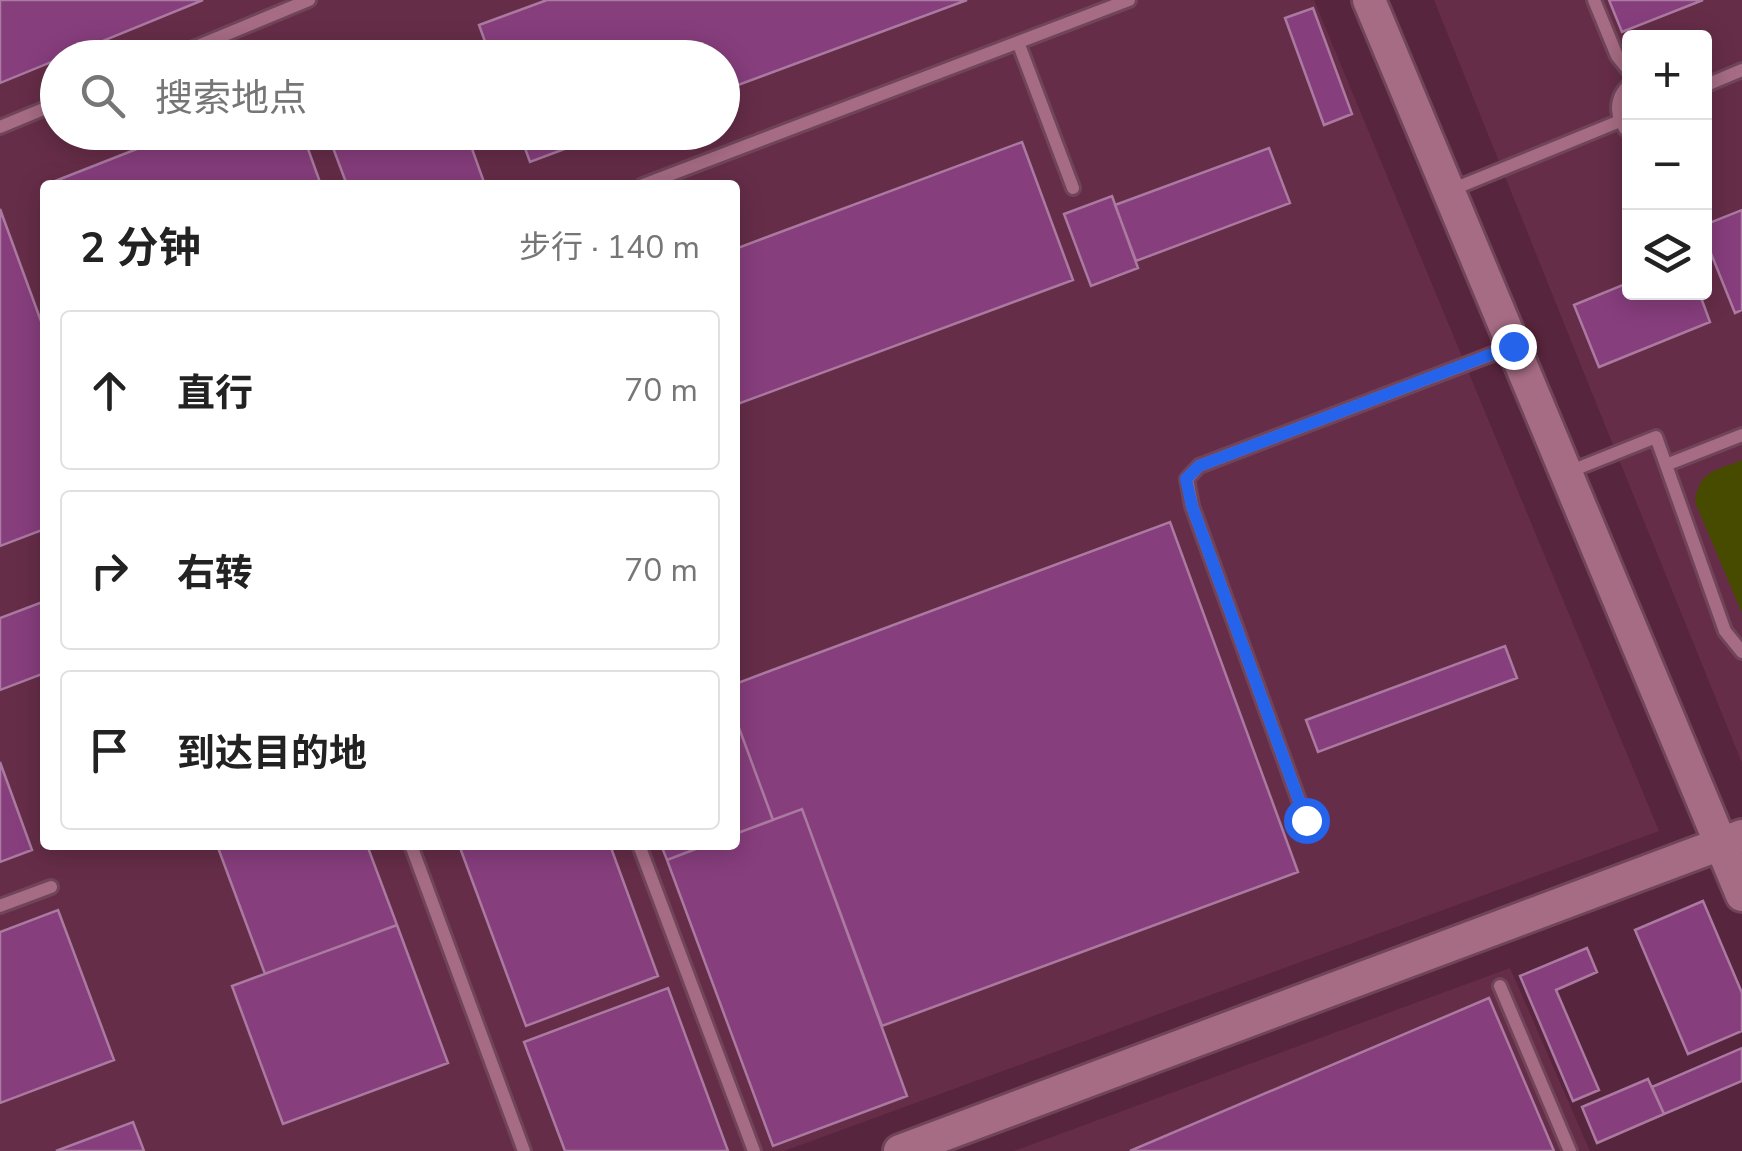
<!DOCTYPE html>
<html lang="zh">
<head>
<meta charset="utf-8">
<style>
  body { margin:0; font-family:"Nunito Sans","Noto Sans SC",sans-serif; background:#f6f6f6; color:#222 }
  .controls { position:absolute; right:30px; top:30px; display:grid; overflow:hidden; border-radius:10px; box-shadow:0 5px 25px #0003 }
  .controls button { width:90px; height:90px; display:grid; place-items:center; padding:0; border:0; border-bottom:2px solid #e0e0e0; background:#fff; color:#222; font:50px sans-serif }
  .stop { position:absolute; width:30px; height:30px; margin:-22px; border:8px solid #2563eb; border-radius:50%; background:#fff }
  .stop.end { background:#2563eb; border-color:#fff; box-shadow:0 2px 10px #0008 }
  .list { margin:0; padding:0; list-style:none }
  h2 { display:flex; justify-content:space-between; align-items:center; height:130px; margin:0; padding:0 40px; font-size:42px }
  h2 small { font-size:32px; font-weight:400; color:#767676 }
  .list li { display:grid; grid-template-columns:65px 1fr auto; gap:30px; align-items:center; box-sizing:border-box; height:160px; margin:0 20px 20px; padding:0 20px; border:2px solid #e0e0e0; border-radius:10px }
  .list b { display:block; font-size:38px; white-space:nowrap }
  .list em { font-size:32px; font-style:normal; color:#767676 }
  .icon { flex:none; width:55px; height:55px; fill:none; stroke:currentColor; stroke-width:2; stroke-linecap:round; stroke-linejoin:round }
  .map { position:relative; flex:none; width:1742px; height:1151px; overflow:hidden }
  .search { position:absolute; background:#fff; box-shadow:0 5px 25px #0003; left:40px; top:40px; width:700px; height:110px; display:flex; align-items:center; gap:25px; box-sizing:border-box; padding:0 35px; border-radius:55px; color:#767676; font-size:38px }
  .panel { position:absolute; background:#fff; box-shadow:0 5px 25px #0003; left:40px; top:180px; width:700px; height:670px; border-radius:10px }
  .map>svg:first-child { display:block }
  .built { fill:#662d48; fill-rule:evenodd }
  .green { fill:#474b00 }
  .building { fill:#873e7d; stroke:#aa7aa1; stroke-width:2.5 }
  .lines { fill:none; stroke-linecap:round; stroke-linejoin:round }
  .service-casing { stroke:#70455a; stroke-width:18 }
  .tertiary-casing { stroke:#70455a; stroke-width:38 }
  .service { stroke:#a66c84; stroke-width:12 }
  .tertiary { stroke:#a66c84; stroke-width:32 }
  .route { stroke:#2563eb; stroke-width:12 }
</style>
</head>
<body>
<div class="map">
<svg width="1742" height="1151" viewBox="0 0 1742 1151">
  <rect width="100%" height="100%" fill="#57253d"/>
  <!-- built -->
  <path class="built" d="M0,0H1314L1659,831L784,1151H0ZM58,58H722V132H58ZM45,185H735V845H45Z
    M1434,0H1742V763L1588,383ZM1630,38H1704V292H1630Z
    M1510,968L1590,1151H1014Z"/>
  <!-- green -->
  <path class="green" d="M1742,460V613L1695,502C1699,470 1715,471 1742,460Z"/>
  <!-- building -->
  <path class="building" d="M0,0H203L0,83Z
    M547,0H967L722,91V58H491L479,25Z
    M1609,0H1703L1622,32Z
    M1313,8L1352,114L1324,125L1285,18Z
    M433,43L438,58H394Z
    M180,132H302L321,185H45Z
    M327,132H466L485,185H347Z
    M519,132H610L530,162Z
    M1022,142L1073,280L735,405V249Z
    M1269,148L1290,203L1136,261L1115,205Z
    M1112,196L1138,268L1091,286L1064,214Z
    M0,209L45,332V529L0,546Z
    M1742,210V310L1735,313L1704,236V225Z
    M1630,282V292H1699L1710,322L1599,367L1574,305Z
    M1170,522L1298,872L882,1026L802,809L773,820L735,717V684Z
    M45,601V673L0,690V618Z
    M1505,646L1517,678L1318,752L1306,720Z
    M735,717L773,820L735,834Z
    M0,762L32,850L0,862Z
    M802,809L907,1096L773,1146L667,860L706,845H735V834Z
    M217,845H367L397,925L265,974Z
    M459,845H610L658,976L526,1026Z
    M661,845H706L667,860Z
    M1703,901L1742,993V1031L1688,1054L1635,930Z
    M58,910L114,1060L0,1103V932Z
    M397,925L448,1063L283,1124L232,986Z
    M1587,948L1597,972L1556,990L1599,1090L1573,1101L1520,976Z
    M668,988L728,1151H565L524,1042Z
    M1489,998L1554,1151H1130Z
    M1742,1048V1081L1664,1114L1652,1087Z
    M1648,1079L1664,1114L1597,1143L1582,1107Z
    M133,1122L144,1151H56Z"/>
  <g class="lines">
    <defs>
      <path id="service" d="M1594,0L1617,56L1630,72
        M1018,42L1073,188
        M169,58L309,0
        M1630,84C1613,99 1615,119 1630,134
        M1704,86L1742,70
        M0,127L58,103
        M643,185L1129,0
        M1451,190L1620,121
        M1666,465L1725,631L1742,652
        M1566,473L1656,437L1666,465L1742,435
        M1306,820L1192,506L1187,479L1199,466L1511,347
        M411,845L524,1151
        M639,845L754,1151
        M0,906L51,887
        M1500,986L1570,1151"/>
      <path id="tertiary" d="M1369,0L1742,895
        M900,1151L1742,836"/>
    </defs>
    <!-- service casing -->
    <use href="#service" class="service-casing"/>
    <!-- tertiary casing -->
    <use href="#tertiary" class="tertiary-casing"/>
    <!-- service -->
    <use href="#service" class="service"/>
    <!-- tertiary -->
    <use href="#tertiary" class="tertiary"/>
  </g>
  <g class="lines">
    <!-- route -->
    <path class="route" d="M1306,820L1192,506L1186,479L1199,466L1513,346"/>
  </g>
</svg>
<div class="controls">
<button>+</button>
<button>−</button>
<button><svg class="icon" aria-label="layers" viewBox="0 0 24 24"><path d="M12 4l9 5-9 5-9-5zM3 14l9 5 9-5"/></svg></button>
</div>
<div class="stop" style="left:1306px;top:820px"></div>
<div class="stop end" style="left:1513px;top:346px"></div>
<div class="search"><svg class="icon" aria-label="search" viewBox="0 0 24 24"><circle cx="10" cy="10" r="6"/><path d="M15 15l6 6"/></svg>搜索地点</div>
<section class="panel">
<h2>2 分钟<small>步行 · 140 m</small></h2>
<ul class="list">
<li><svg class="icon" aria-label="ahead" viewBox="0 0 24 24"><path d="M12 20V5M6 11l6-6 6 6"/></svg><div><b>直行</b></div><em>70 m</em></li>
<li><svg class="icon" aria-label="right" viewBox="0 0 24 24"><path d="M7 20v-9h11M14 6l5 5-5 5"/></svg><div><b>右转</b></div><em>70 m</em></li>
<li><svg class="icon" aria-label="arrive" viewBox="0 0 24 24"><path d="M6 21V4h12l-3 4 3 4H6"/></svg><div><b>到达目的地</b></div></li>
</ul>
</section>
</div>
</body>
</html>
